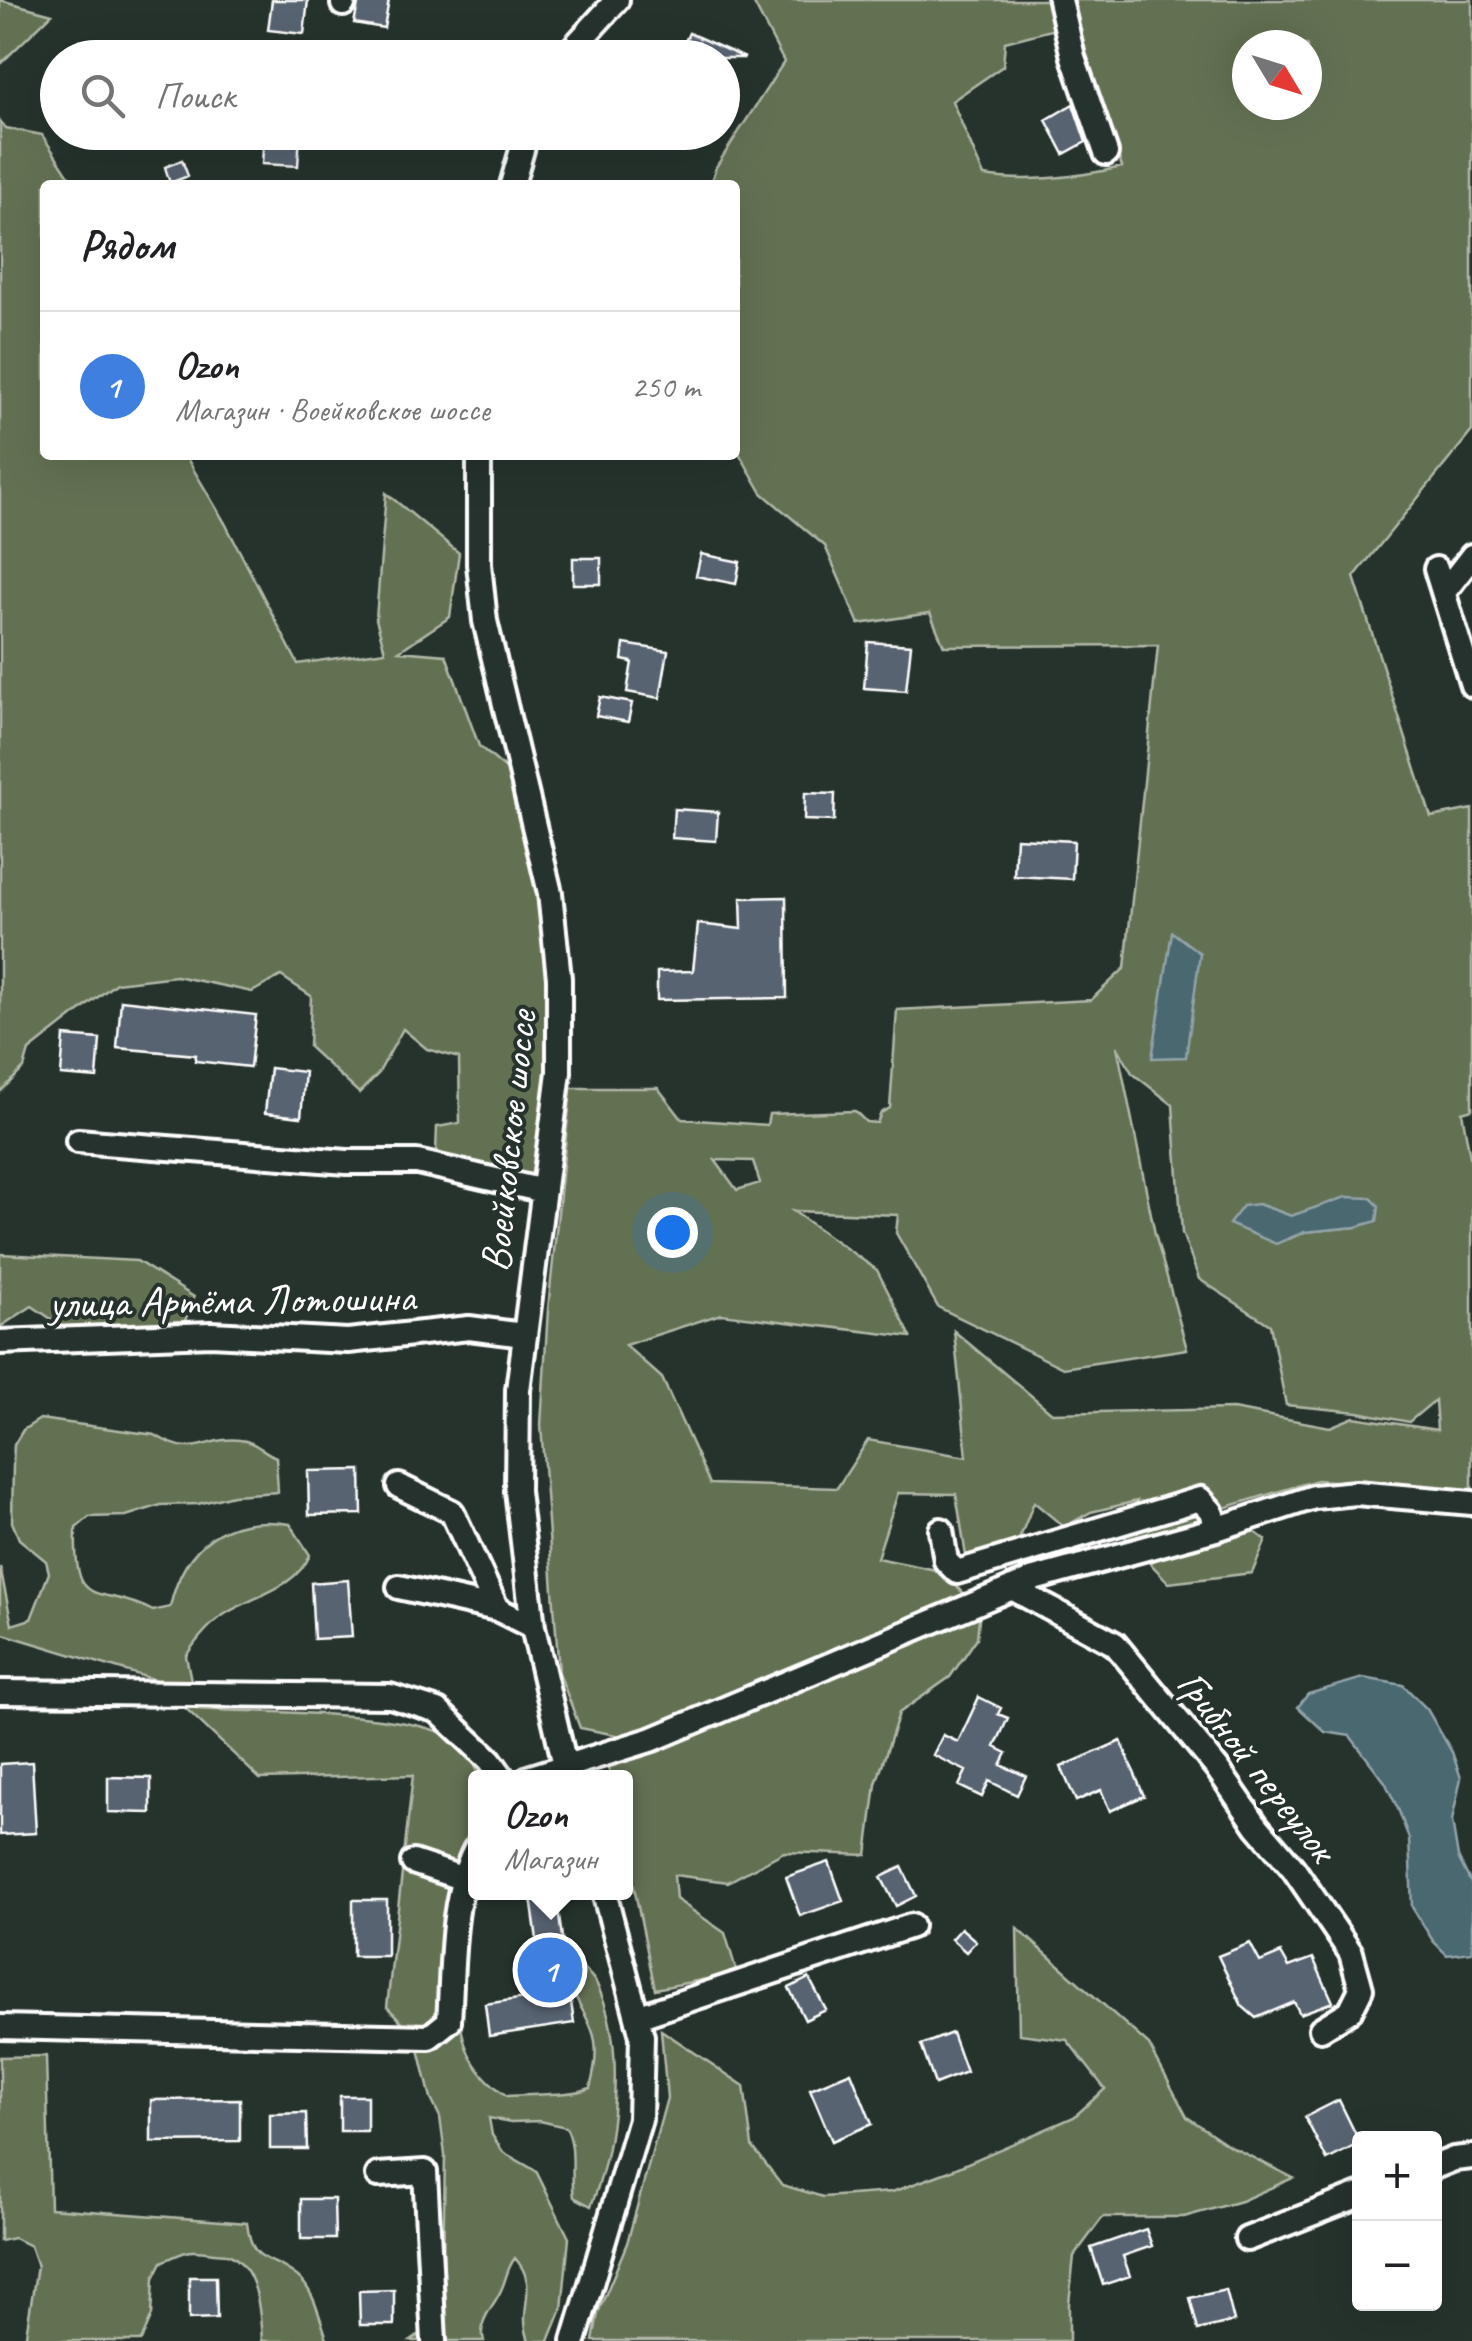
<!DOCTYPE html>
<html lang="ru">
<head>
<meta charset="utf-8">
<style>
  body { margin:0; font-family:Caveat,sans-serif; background:#f2f2f2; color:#202124 }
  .controls { position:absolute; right:30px; bottom:30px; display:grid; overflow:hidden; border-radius:10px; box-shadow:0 10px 40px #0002 }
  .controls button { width:90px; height:90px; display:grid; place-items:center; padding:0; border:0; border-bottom:2px solid #e0e0e0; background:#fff; color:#202124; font:50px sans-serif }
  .compass { position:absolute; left:1232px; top:30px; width:90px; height:90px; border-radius:50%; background:#fff; box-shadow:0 10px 40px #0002; rotate:128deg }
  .you { position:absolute; left:672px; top:1232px; width:35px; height:35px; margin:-25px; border:8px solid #fff; border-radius:50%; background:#1a73e8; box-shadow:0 0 0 15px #1a73e833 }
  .badge { display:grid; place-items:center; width:65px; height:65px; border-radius:50%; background:#0f766e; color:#fff; font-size:32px; font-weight:700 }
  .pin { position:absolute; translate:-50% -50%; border:5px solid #fff; box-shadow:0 2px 10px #0006 }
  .popup { position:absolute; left:468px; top:1770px; width:165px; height:130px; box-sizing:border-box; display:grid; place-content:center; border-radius:10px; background:#fff; filter:drop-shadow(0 2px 8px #0005); font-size:32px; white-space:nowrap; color:#757577 }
  .popup b { font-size:38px; color:#202124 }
  .popup::after { content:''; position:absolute; left:50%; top:100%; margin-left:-20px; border:20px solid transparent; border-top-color:#fff }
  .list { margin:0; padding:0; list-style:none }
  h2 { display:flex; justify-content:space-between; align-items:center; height:130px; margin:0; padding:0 40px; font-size:42px }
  h2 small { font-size:32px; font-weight:400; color:#757577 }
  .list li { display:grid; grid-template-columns:65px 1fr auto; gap:30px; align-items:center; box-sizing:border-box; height:150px; padding:0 40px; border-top:2px solid #e0e0e0 }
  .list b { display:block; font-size:38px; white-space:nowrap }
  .list p { margin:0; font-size:32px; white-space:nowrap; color:#757577 }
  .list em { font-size:32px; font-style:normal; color:#757577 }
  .icon { flex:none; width:55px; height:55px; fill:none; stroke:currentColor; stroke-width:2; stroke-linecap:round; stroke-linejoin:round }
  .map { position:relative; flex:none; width:1472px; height:2341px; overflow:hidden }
  .search { position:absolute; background:#fff; box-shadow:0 10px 40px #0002; left:40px; top:40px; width:700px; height:110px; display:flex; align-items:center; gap:25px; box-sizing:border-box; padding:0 35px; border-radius:55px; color:#757577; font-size:38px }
  .panel { position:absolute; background:#fff; box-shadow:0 10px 40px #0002; left:40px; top:180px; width:700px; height:280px; border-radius:10px }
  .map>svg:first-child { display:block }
  .green { fill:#647152; stroke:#b2b8a8; stroke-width:2.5; fill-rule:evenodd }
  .water { fill:#49686f; stroke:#92a4a9; stroke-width:2.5 }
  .building { fill:#586371; stroke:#fff; stroke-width:2.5 }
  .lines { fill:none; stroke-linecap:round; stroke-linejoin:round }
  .minor-casing { stroke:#fff; stroke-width:30 }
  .minor { stroke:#26332d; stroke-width:22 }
  .labels { text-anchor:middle; stroke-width:8; stroke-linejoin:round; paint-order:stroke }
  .street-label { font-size:42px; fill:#fff; stroke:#26332d }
</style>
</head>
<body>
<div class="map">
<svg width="1472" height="2341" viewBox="0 0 1472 2341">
  <rect width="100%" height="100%" fill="#26332d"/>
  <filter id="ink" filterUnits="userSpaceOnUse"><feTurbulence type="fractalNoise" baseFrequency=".01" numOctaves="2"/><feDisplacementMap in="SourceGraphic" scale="20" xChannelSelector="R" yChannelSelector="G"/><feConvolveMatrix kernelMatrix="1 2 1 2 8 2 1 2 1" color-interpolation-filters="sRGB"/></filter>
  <g filter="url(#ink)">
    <!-- green -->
    <path class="green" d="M0,0L52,14L0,64Z
      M752,0H1472V431L1354,577L1431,817L1472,809V1109L1462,1112L1472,1168V1491L1317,1480L1220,1509L1207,1520L1231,1516L1266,1540L1252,1573L1169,1583L1123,1535L1137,1501L1091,1512L1064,1527L1034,1502L1017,1545L966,1556L956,1494L898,1493L877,1558L941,1571L980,1609L977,1638L950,1677L899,1713L876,1784L867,1855L784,1852L728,1882L674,1875L676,1899L725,1933L737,1973L655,1989L625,1843V1778L611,1777L609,1768L626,1737L580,1728L559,1673L541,1425L548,1309L571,1088H658L682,1119L767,1125L769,1114L855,1111L866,1122L877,1123L881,1113L890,1108L897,1010L1091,1000L1125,968L1158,645L944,646L930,613L859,624L825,546L762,493L735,446V185H710L716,167L784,62ZM1074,24L1122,167C1077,177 1030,183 984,176L952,101L1003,66L1005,42ZM1247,45H1307V105H1247ZM1117,1046L1132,1073L1173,1105L1182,1233L1199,1279L1270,1325L1286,1405L1358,1412L1409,1422L1435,1400L1437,1430L1354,1417L1330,1427L1233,1409L1052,1413L954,1331L967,1457L868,1440L837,1488L710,1484L662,1378L625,1345L721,1314L911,1337L877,1270L793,1211L898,1215L896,1233L938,1307L1063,1368L1187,1349L1155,1234ZM715,1160L753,1161L760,1183L737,1190ZM1258,1204L1291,1216L1305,1212L1356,1227L1304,1232L1289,1239Z
      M0,121L6,128L42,135L75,185H45V455H185L225,523L298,664L385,651L376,619L386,493L459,553L450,617L399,651L446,655L479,746L507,770L536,878L552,1030L537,1169L527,1182L436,1152L437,1127L460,1123L459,1058L427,1049L403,1029L378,1074L359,1093L309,1047L311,996L281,976L252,992L176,976L116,983L29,1051L24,1068L0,1092Z
      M0,1254L137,1261L194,1297L180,1334L72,1333L32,1306L0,1327Z
      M40,1419L155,1435C197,1461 203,1436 240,1440C255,1441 263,1452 276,1457L278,1492L233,1495L198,1504L161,1505L126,1516L89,1517L76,1528C73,1616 99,1582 153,1611L170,1607C184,1544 226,1514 290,1524L310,1555C295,1589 254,1595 225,1614C208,1625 197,1639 186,1656L197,1709C256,1713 408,1710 454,1739C467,1748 474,1763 480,1777L475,1778C475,1837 447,1893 441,1953C476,2004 437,2046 507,2096C530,2094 572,2096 590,2088C595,2070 599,2048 592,2030C582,2003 565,1992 572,1961C583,1968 594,1976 599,1989C626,2048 615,2147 591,2206L574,2197C570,2172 577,2149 566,2127L540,2121L511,2122L489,2118L492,2135L503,2152L536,2171L569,2238L562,2309L549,2341H529C516,2307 541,2288 515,2258C507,2268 507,2277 502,2288C494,2308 477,2318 484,2341H411L438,2322L444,2304L439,2286L443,2267L445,2155L440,2117L431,2099L418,2045L409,2029L387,2007L413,1775L260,1779L156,1680L0,1633V1567L12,1625L31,1619L49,1573L46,1561L19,1539L12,1522L13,1464L14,1445L23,1430Z
      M1017,1928L1149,2045L1187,2117L1230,2146L1293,2178L1241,2201L1184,2217H1103L1074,2256L1069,2303V2341H593L598,2313L627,2243L667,2098L661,2030L744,2086L752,2146L782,2185L823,2197L892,2192L947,2172L1074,2117L1105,2089L1067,2040L1019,2034Z
      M46,2056L50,2208L247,2223C252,2267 271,2254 298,2277C315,2291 320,2321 328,2341H262C260,2314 259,2269 230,2255C225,2253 219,2254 214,2253C187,2249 188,2250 162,2262L154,2278L152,2315L141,2341H25L37,2266L30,2246L14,2238L0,2241V2057Z"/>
    <!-- water -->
    <path class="water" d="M1172,932L1200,953L1186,1057L1152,1058Z
      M1346,1197L1371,1198L1379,1206L1377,1221L1356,1227L1304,1232L1276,1244L1229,1224L1243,1206L1258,1204L1291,1216Z
      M1363,1678L1403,1685L1427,1709L1452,1752L1461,1778L1452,1821L1458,1857L1472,1885V1952L1447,1955L1433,1941L1412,1907L1409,1839L1399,1811L1385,1782L1350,1736L1325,1732L1298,1707L1308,1694Z"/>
    <!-- building -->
    <path class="building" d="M272,0H308L304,34L268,30Z
      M359,0H389L384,28L354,23Z
      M689,33L745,58H677Z
      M1073,104L1086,142L1064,154L1046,120Z
      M264,133L300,134L298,166L262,164Z
      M182,160L188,176L170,183L165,167Z
      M701,554L740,562L736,584L696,576Z
      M573,558H601V584H573Z
      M868,642L911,645L906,691L864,688Z
      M624,644L668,651L660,698L627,692L632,662L622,660Z
      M600,697L632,703L628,722L596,716Z
      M805,793L835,794L834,821L804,820Z
      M674,809L718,812L716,841L672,838Z
      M1016,838L1074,841L1072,879L1014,876Z
      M786,897L787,998L657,1000V972L693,971L698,924L742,929L741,898Z
      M121,1000L256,1015L250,1067L195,1061L196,1055L117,1048Z
      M64,1036L100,1039L97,1078L61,1075Z
      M270,1068L305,1072L301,1117L265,1113Z
      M361,1470L362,1514L309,1515L308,1471Z
      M348,1580L352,1637L314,1639L311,1583Z
      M979,1697L1001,1708L998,1714L1008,1718L995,1747L1007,1753L1001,1765L1026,1776L1017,1795L989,1781L982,1797L959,1786L966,1771L933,1755L943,1735L958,1742Z
      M1121,1741L1144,1796L1110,1811L1101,1790L1076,1801L1061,1767Z
      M32,1762L36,1833L0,1835V1764Z
      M108,1777L151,1778V1813L108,1812Z
      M829,1862L843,1901L800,1916L786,1877Z
      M902,1867L916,1896L896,1906L881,1877Z
      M556,1895L574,2023L489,2036L485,2004L545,1995L531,1898Z
      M353,1900H387V1956H353Z
      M961,1928L976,1941L966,1952L951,1939Z
      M1250,1943L1260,1962L1281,1953L1289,1967L1313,1958L1333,2002L1300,2014L1294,2002L1256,2018L1242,2006L1218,1956Z
      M809,1978L826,2010L805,2020L789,1988Z
      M952,2033L966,2072L935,2084L921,2045Z
      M851,2072L872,2124L832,2141L810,2089Z
      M340,2096H367V2131H340Z
      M240,2099V2141L151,2142V2100Z
      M1339,2100L1360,2143L1327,2160L1305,2117Z
      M306,2113L307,2149H270V2114Z
      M301,2199H334L335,2239H301Z
      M1146,2229L1152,2246L1123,2256L1130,2276L1103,2285L1091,2248Z
      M189,2277H216L217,2318L189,2319Z
      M394,2290V2325H360L359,2291Z
      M1226,2290L1234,2321L1198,2330L1190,2298Z"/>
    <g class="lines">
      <defs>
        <path id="minor" d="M1060,0L1073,57L1106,153
          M343,4L344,0
          M564,58L617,0
          M512,185L527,132
          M479,455V564L485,621L550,893L559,978V1072L518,1390L517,1491L533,1627L568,1778
          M1436,569L1472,685
          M1444,592L1472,556
          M78,1141L347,1162H417L544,1191
          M0,1342L211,1334L348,1341L469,1328L524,1335
          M399,1486L452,1512L497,1609
          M941,1530L946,1561L957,1572L1200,1499L1211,1511L1216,1529
          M399,1587L497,1609L533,1627
          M1012,1588L1115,1644L1217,1768L1257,1826L1293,1868L1351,1953L1361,1989L1350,2011L1321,2029
          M0,1692L390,1696L438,1711L490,1760L503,1778
          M528,1778L653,1739L1034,1579L1216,1529L1314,1497L1356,1493L1472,1503
          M413,1862L464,1879
          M637,2017L911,1926
          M0,2027L429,2037L449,2021C453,1966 450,1900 475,1850
          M1434,2167L1454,2159L1472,2157
          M378,2175L425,2172L434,2341
          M1247,2239L1360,2195
          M574,2341L640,2119L642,2036L604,1892"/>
      </defs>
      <!-- minor casing -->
      <use href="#minor" class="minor-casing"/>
      <!-- minor -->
      <use href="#minor" class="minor"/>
    </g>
  </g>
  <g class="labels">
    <!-- street labels -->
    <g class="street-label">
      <text transform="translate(507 1141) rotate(-84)" y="15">Воейковское шоссе</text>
      <text transform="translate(232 1299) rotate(-1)" y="15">улица Артёма Лотошина</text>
      <text transform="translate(1258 1765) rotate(52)" y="15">Грибной переулок</text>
    </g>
  </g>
</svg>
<div class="controls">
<button>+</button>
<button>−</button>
</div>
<svg class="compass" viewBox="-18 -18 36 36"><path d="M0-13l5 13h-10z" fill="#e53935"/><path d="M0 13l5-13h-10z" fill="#757577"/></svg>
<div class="you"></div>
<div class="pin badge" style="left:550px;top:1970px;background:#3f7fe0">1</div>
<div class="popup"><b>Ozon</b>Магазин</div>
<div class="search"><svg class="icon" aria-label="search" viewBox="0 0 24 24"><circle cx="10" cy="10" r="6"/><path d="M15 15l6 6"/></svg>Поиск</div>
<section class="panel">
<h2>Рядом<small></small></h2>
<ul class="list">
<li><span class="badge" style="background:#3f7fe0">1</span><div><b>Ozon</b><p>Магазин · Воейковское шоссе</p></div><em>250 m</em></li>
</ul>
</section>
</div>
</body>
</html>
